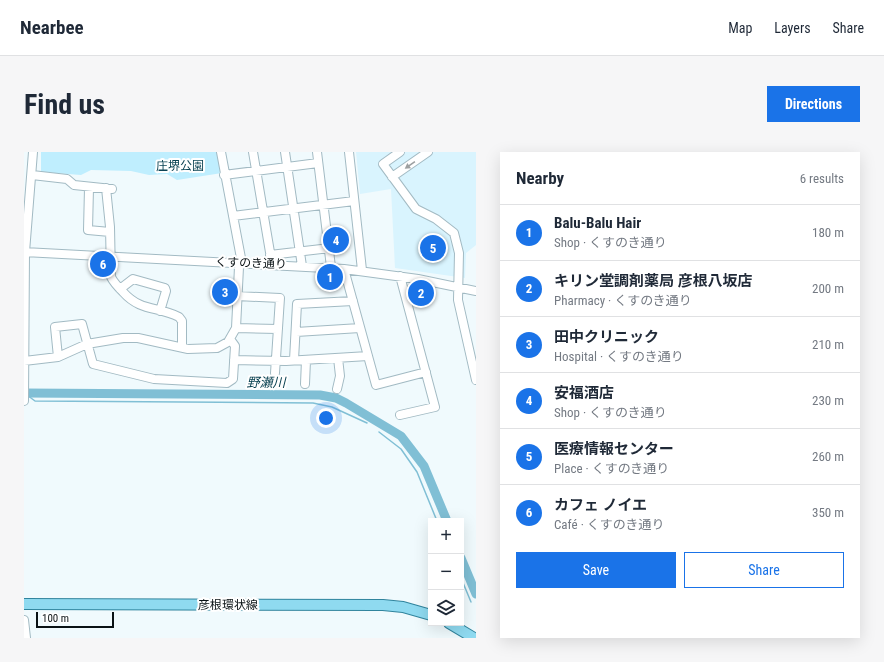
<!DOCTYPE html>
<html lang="en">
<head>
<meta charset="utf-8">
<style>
  body { margin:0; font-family:"Roboto Condensed","Noto Sans JP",sans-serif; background:#f6f6f7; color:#1f2937 }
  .controls { position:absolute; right:12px; bottom:12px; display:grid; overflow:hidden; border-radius:0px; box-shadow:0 4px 16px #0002 }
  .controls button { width:36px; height:36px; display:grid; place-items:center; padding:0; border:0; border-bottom:1px solid #e0e1e3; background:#fff; color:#1f2937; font:20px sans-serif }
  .scale { position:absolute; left:12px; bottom:10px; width:78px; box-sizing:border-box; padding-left:4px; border:2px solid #0a1215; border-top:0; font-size:11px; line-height:14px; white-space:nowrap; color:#0a1215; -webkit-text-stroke:3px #fff; paint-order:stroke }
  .you { position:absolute; left:302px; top:266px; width:14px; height:14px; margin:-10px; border:3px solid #fff; border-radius:50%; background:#1a73e8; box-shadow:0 0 0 6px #1a73e833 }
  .badge { display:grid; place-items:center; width:26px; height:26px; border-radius:50%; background:#1a73e8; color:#fff; font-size:13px; font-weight:700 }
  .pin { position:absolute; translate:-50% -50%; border:2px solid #fff; box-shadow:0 1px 4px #0006 }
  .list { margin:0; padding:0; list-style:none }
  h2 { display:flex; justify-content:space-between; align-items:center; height:52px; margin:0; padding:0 16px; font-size:17px }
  h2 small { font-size:13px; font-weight:400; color:#747a83 }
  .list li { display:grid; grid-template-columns:26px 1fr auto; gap:12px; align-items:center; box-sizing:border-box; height:56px; padding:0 16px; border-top:1px solid #e0e1e3 }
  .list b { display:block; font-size:15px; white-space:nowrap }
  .list p { margin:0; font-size:13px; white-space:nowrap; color:#747a83 }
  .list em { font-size:13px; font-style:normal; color:#747a83 }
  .actions { display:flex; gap:8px; padding:12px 16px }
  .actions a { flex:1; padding:9px 0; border:1px solid #1a73e8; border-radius:0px; text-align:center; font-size:14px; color:#1a73e8 }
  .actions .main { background:#1a73e8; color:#fff }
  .icon { flex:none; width:22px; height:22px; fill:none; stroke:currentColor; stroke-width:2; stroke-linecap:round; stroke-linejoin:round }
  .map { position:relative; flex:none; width:452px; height:486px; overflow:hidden; border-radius:0px }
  header { display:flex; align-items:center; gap:24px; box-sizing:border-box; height:56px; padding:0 20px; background:#fff; border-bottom:1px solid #e0e1e3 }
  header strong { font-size:19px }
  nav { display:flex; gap:22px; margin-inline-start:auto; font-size:14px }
  .intro { display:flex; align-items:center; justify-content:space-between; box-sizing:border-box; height:96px; padding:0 24px }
  h1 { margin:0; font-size:28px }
  .button { padding:10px 18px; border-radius:0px; background:#1a73e8; color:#fff; font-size:14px; font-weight:700 }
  main { display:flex; gap:24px; padding:0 24px }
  aside { flex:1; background:#fff; border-radius:0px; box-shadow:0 4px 16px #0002 }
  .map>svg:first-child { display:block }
  .built { fill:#d9f4fe }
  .green { fill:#bfeefe }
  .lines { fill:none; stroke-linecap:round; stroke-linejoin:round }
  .stream { stroke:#80bfd5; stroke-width:1.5 }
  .river { stroke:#80bfd5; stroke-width:9 }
  .minor-casing { stroke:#a2bac3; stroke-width:10 }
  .major-casing { stroke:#30849d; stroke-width:12 }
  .minor { stroke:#fff; stroke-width:8 }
  .major { stroke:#8fdaf0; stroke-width:10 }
  .oneway { fill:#9da0a1 }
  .labels { text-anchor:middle; stroke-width:4; stroke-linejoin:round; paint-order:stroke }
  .park-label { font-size:12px; fill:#0d4555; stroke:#fff }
  .street-label { font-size:12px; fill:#0a1215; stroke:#fff }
  .water-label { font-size:13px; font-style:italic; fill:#003b4b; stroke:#fff }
</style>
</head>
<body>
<header>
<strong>Nearbee</strong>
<nav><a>Map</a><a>Layers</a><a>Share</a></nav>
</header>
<div class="intro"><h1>Find us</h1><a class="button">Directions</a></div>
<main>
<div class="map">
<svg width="452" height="486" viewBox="0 0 452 486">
  <rect width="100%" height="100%" fill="#f0fafd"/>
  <!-- built -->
  <path class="built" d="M332,0H452V93L442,101L441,126L371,116L367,37L336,42Z"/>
  <!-- green -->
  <path class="green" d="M17,0H195L198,21L153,28L143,22L125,23L107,19L67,18L57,23L17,20Z"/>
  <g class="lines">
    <!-- stream -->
    <path class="stream" d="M3,243L11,249L289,251L308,255L343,271
      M355,280L377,297L393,320L413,369
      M437,426L447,450"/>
    <!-- river -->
    <path class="river" d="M0,241L296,243L312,246L322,251L377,284L400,314L423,369
      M437,406L452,442"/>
    <defs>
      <path id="minor" d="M229,0L248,112
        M261,0L278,114
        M293,0L307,115
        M325,0L338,118
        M376,0L359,12L392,57L412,67L430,81L435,101L434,148L452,228
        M8,23L43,27L50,33L88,37
        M200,23L294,11
        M368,25L404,0
        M65,36L64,78L86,80
        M82,36L86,75L87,125C90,131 94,135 99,140C117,160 133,154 155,165L158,169V195
        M209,64L330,49
        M0,100L320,117L394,127L452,139
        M246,103L306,96
        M320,117L352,233L402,220
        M96,137L109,127L141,136L142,139L136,159
        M213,144L256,146L251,221
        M212,176L254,177
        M272,180L336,176
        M34,205L31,175L58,172L69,212L130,227L203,231L209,227L211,194L206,187
        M210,208L262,209L344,204
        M270,208L273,152L329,149
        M0,209L34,205L63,192L99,186H114L164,197L193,196L204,190L212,176L215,115L217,106L197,0
        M281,232L282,208
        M313,237L316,224L314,206
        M0,249L1,100L9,0
        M376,263L411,255L376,124
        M0,468L2,486"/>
      <path id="major" d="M0,452L359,453L379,455L407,463
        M425,471L450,486"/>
    </defs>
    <!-- minor casing -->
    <use href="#minor" class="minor-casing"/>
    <!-- major casing -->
    <use href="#major" class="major-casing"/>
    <!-- minor -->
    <use href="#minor" class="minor"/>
    <!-- major -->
    <use href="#major" class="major"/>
  </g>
  <!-- one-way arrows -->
  <defs><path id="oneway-solid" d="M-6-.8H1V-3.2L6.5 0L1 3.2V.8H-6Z"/></defs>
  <use class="oneway" href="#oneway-solid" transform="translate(386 13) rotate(145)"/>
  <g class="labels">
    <!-- park labels -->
    <g class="park-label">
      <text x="156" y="18">庄堺公園</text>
    </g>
    <!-- street labels -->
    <g class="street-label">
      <text transform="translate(227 111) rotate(2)" y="4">くすのき通り</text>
      <text x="204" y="457">彦根環状線</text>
    </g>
    <!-- water labels -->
    <g class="water-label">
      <text x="242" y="235">野瀬川</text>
    </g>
  </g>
</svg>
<div class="controls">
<button>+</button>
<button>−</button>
<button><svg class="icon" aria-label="layers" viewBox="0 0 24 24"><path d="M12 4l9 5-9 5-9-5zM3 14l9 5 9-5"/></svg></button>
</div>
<div class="scale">100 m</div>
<div class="you"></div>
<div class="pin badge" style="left:306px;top:125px">1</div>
<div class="pin badge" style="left:397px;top:141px">2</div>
<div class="pin badge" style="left:201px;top:140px">3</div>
<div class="pin badge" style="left:312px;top:88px">4</div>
<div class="pin badge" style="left:409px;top:96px">5</div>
<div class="pin badge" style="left:79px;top:112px">6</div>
</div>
<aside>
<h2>Nearby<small>6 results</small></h2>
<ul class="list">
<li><span class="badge">1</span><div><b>Balu-Balu Hair</b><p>Shop · くすのき通り</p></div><em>180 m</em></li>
<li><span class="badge">2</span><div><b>キリン堂調剤薬局 彦根八坂店</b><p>Pharmacy · くすのき通り</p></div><em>200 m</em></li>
<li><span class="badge">3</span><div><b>田中クリニック</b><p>Hospital · くすのき通り</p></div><em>210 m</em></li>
<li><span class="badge">4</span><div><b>安福酒店</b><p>Shop · くすのき通り</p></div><em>230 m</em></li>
<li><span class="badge">5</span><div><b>医療情報センター</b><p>Place · くすのき通り</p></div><em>260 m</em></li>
<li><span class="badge">6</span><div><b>カフェ ノイエ</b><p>Café · くすのき通り</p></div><em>350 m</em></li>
</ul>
<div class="actions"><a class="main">Save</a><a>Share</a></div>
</aside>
</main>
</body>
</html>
